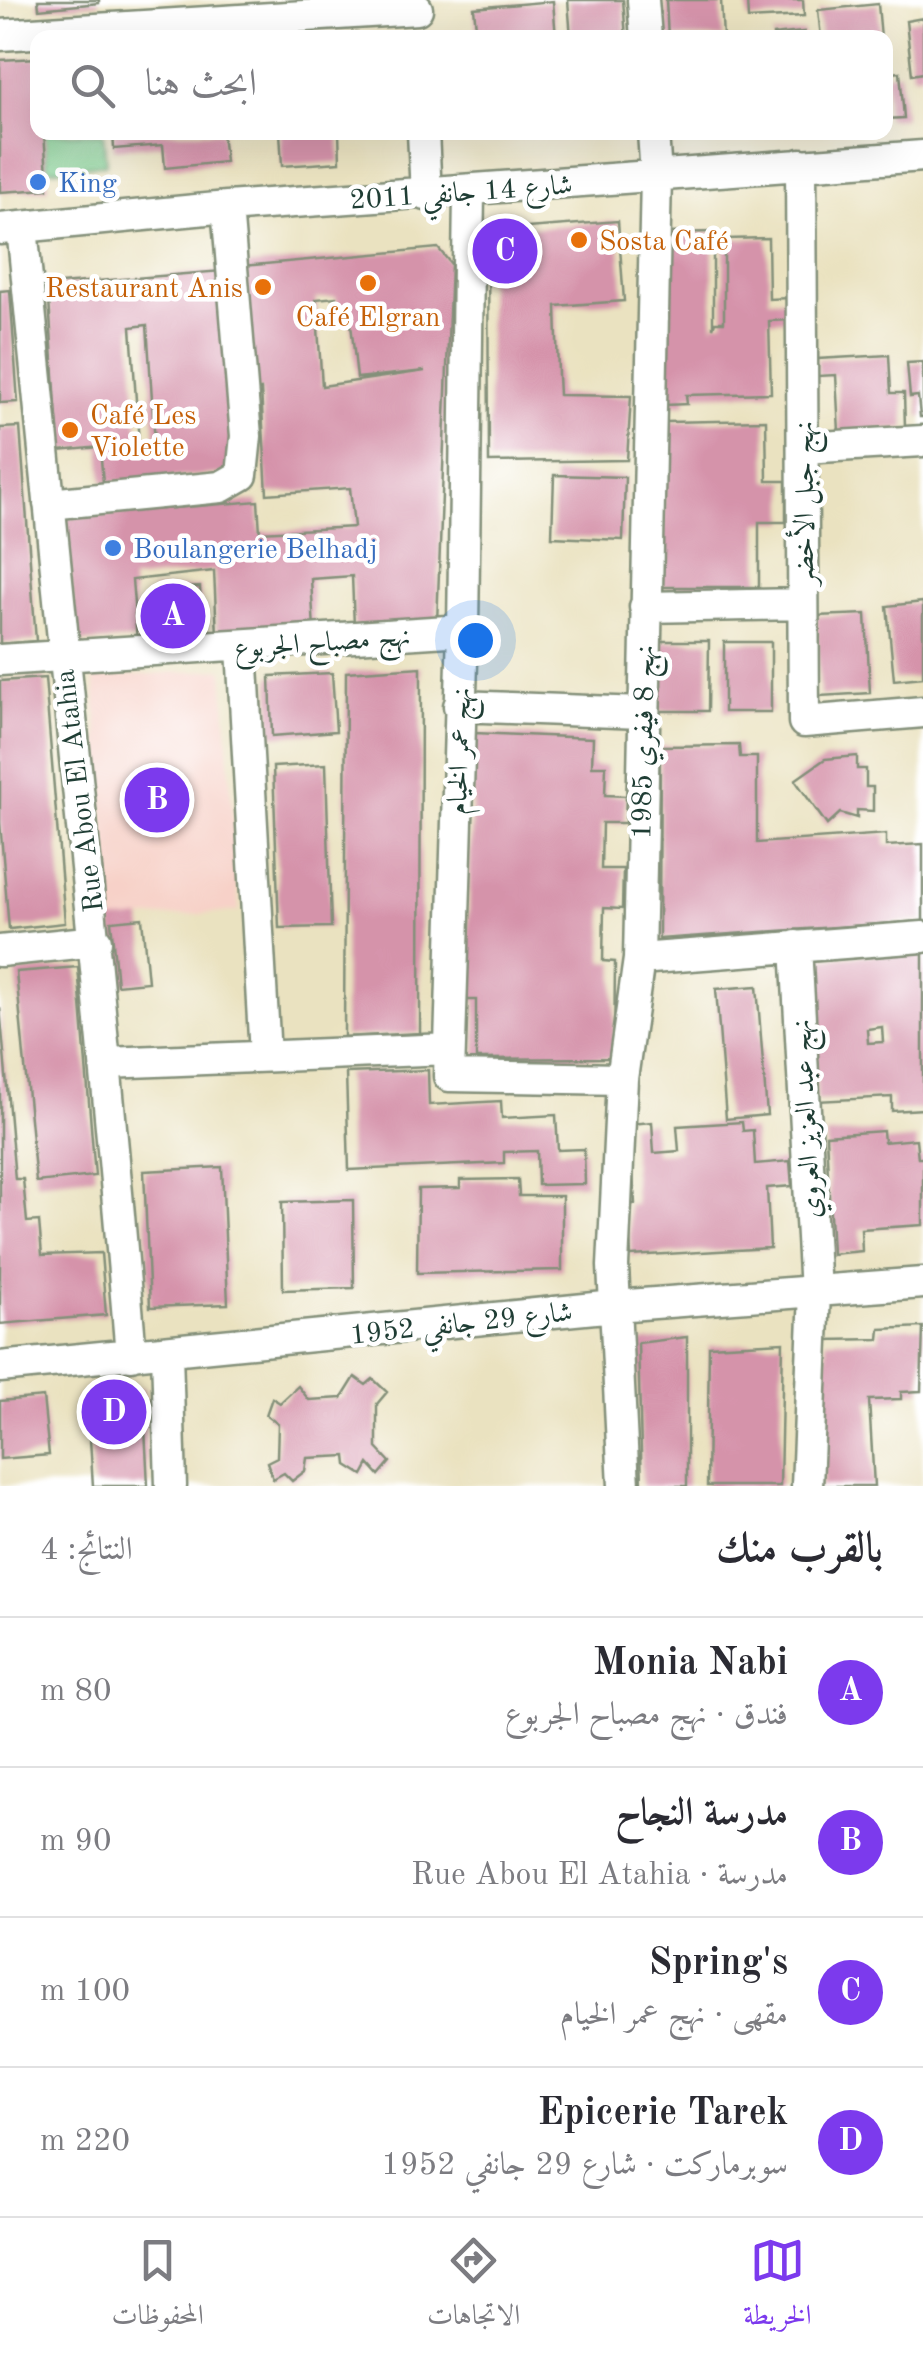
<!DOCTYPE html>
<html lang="ar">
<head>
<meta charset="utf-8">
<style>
  body { margin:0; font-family:"Old Standard TT",Amiri,serif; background:#f7f7f7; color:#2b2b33; direction:rtl }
  .you { position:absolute; left:475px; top:640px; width:35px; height:35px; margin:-25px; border:8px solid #fff; border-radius:50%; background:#1a73e8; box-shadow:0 0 0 15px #1a73e833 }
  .badge { display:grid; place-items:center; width:65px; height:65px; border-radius:50%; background:#7c3aed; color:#fff; font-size:32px; font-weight:700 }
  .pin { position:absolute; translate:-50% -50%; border:5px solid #fff; box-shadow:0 2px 10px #0006 }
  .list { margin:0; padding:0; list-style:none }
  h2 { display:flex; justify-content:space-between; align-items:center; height:130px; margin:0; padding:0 40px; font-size:42px }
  h2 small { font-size:32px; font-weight:400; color:#7c7c81 }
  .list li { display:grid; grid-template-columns:65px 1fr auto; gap:30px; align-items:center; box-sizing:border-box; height:150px; padding:0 40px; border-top:2px solid #e1e1e2 }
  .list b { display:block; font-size:38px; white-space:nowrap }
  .list p { margin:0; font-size:32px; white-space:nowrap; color:#7c7c81 }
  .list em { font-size:32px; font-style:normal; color:#7c7c81 }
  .icon { flex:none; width:55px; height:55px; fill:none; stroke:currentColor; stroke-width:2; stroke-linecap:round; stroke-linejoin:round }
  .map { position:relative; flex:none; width:923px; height:1486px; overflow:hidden; direction:ltr }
  .search { position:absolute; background:#fff; box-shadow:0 10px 40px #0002; left:30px; right:30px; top:30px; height:110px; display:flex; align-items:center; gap:25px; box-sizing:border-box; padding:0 35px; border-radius:20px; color:#7c7c81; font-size:38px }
  .sheet { height:730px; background:#fff }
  nav { display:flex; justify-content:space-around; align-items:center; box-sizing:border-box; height:140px; border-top:2px solid #e1e1e2; background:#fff; font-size:28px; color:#7c7c81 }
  nav a { display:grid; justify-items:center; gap:5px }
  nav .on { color:#7c3aed }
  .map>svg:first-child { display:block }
  .built { fill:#f7d1c8 }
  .green { fill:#7ecd8d; stroke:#4e8560; stroke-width:2.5 }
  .building { fill:#d593aa; fill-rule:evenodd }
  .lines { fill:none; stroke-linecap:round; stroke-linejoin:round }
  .minor-casing { stroke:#84907a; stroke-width:35 }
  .minor { stroke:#fff; stroke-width:30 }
  .shop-dot { fill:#3f7fe0; stroke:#fff; stroke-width:4 }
  .food-dot { fill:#e8710a; stroke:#fff; stroke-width:4 }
  .labels { text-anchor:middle; stroke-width:9; stroke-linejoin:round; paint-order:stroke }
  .shop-label { font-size:28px; fill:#366cbe; stroke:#fff; text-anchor:start }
  .street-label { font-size:28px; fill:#1f3d34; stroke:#fff }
  .food-label { font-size:28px; fill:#c56008; stroke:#fff; text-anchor:start }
</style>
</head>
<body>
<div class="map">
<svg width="923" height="1486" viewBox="0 0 923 1486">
  <rect width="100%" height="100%" fill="#fff"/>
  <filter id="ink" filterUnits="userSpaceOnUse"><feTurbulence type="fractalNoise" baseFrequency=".01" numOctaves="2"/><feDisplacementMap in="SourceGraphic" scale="20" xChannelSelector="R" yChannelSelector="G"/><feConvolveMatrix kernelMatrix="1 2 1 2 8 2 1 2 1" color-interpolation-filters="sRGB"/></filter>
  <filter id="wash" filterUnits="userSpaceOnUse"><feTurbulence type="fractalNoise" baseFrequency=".0048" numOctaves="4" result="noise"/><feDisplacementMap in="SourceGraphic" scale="40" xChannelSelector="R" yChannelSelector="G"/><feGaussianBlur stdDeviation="2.25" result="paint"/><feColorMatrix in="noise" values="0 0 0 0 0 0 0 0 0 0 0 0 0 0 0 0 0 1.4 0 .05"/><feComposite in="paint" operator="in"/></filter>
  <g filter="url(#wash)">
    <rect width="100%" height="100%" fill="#eae2c0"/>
    <!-- built -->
    <path class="built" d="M223,669L239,911L111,921L94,678Z"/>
    <!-- green -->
    <path class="green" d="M44,133H103L106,164L47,170Z"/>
    <g id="blocks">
      <!-- building -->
      <path class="building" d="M38,0H99V3L39,9Z
        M568,0H623L626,38H571Z
        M666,0H721L723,38H668Z
        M747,0H803L804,16L748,19Z
        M553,1L556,38H477L474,8Z
        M878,4L881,38H821L818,10Z
        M923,18V73L912,75L906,21Z
        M804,32V38H773V35Z
        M38,58V132H44L48,189L0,192V60Z
        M900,72L904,118L886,119V74Z
        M113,132H222L225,162L165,168L163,145L114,149Z
        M280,132H339L340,162L282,166Z
        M618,221L624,301L556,306L558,375L559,395L631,396L627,460L489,462L488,231Z
        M713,232V328L715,322H724V239L768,238L769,299L789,298L790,320L769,321L771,393L686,395L687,404L665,405V233Z
        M438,248L451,264L437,623L354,627L352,576L311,579L314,630L217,635L214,571L132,580L137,640L76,643L66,517L258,501L260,532L354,527L350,488L267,494L261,390L252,391L243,266ZM336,297L337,316L350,315L357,378L425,371L322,386L316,299Z
        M222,271L238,473L103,483L100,447L59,451L48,285ZM147,325L155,443L139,444L131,327Z
        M10,290L18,402L0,403V291Z
        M889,355L891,393H904L905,428L839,432L836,375L818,376L817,359Z
        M923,362V417H920L918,396L910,397L907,363Z
        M766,420L767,481H786V522H759V587H661L666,422Z
        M20,427L36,641L0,644V428Z
        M554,475L625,477L623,540L552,537Z
        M200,587L202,636L156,638L152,590Z
        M923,602V677L894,680L887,606Z
        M866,614L870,693L820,696L816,616Z
        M660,641H709L708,711H659Z
        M724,642H771V712H724Z
        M421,667L420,1033L344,1037L346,672Z
        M332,673L336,731L272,736L270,676Z
        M45,678L65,923L9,929L0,822V681Z
        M474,733L593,738L592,766H606L605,795L626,796L625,823H602L601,869H623L622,909L604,908L603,961L615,962L614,1058L476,1059V1000H466Z
        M739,745L740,757H757V843L886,834V846L923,844V921L659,939L660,746Z
        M857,756V769H866V787H873V811L857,810V818L840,813L827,825L795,780L825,759Z
        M326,764L331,927L279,928L273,767Z
        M142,918L148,982L117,985L111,921Z
        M923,951V1109L892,1111V1097L817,1101L809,959ZM882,1027L883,1042L868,1043L867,1029Z
        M78,967L95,1176L36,1182L16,972Z
        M757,986L767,1115L726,1119L716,989Z
        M0,1007L15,1179H23L27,1222L39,1221L42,1255L101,1253L106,1315L0,1324Z
        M428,1070L429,1105L501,1101L502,1118L556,1115L558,1150L584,1149L585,1184L538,1185L537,1151L504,1152V1163L349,1170L346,1073Z
        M652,1122L654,1153L679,1151L677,1126L742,1122L743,1131L753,1130L755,1164L790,1161L792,1186L767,1188L770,1248L631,1256L628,1204H635L630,1124Z
        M883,1131L884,1142L916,1139L918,1158H923V1225L861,1229L862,1251L832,1254L826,1135Z
        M222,1167L228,1304L150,1307L144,1171Z
        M518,1179L519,1196H562V1270L417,1273L418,1189L460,1188V1180Z
        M353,1200L354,1288L283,1290L282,1202Z
        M923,1327L921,1391L901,1392V1399L869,1400L874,1486H817L823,1482L821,1402H826V1340L879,1339L880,1329Z
        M687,1337V1486H642L638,1343Z
        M783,1342L780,1486H707L709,1346Z
        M355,1377L366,1385L373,1379L387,1392L377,1404V1448L390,1462L379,1475L369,1464L363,1475L347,1465L346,1456L307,1458L305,1471L292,1481L284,1473L273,1479L267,1462L277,1457L278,1424L266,1415L272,1398L280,1403L298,1386L309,1400L342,1398Z
        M143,1389L148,1486H93L87,1393Z
        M43,1397L49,1455L0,1459V1401Z"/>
    </g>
  </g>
  <g filter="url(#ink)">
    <use href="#blocks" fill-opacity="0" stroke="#84907a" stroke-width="2.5"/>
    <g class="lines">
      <defs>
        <path id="minor" d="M643,0L646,38
          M0,35L417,9
          M423,132L426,195
          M801,164L804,722L923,712
          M469,192L463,630L449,1076L622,1079
          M22,227C58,603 100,979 131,1355
          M0,229L227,207L923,156
          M803,448L923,441
          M49,504L221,487L242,475L246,436L227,207
          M645,607L803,604
          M242,648L265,1056
          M0,660L463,630
          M459,706L642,713
          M796,946L815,1292L807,1486
          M0,951L96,941
          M639,959L923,937
          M107,1063L448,1049
          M167,1352L171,1486
          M0,1367L615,1306L923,1283
          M624,1486L613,1266L622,1079L639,959L656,176L653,132"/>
      </defs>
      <!-- minor casing -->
      <use href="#minor" class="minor-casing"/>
      <!-- minor -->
      <use href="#minor" class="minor"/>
    </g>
  </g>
  <!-- markers -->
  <g class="shop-dot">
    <circle cx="38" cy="182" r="10"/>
    <circle cx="113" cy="548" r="10"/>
  </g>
  <g class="food-dot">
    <circle cx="579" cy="240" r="10"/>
    <circle cx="368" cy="283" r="10"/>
    <circle cx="263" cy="287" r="10"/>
    <circle cx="70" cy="430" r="10"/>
  </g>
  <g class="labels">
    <!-- shop labels -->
    <g class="shop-label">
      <text x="58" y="192">King</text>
      <text x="133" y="558">Boulangerie Belhadj</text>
    </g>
    <!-- street labels -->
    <g class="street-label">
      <text transform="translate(461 191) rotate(-4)" y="10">شارع 14 جانفي 2011</text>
      <text transform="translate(803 503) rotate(-90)" y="10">نهج جبل الأخضر</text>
      <text transform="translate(322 641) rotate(-4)" y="10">نهج مصباح الجربوع</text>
      <text transform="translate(642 742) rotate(-89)" y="10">نهج 8 فيفري 1985</text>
      <text transform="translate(458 751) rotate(-88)" y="10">نهج عمر الخيام</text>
      <text transform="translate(78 791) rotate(-97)" y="10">Rue Abou El Atahia</text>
      <text transform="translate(805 1119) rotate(-93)" y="10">نهج عبد العزيز العروي</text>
      <text transform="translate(461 1322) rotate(-6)" y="10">شارع 29 جانفي 1952</text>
    </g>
    <!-- food labels -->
    <g class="food-label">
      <text x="599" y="250">Sosta Café</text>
      <text x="243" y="297" text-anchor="end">Restaurant Anis</text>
      <text x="368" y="326" text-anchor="middle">Café Elgran</text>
      <text x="90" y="424">Café Les<tspan x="90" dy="32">Violette</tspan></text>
    </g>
  </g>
</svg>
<div class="you"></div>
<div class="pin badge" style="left:173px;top:616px">A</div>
<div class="pin badge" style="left:157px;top:800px">B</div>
<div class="pin badge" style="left:505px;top:251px">C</div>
<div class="pin badge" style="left:114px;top:1412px">D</div>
<div class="search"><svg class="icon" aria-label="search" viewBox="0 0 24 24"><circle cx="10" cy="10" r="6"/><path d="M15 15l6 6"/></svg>ابحث هنا</div>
</div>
<section class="sheet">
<h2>بالقرب منك<small>النتائج: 4</small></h2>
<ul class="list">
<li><span class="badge">A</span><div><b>Monia Nabi</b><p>فندق · نهج مصباح الجربوع</p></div><em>80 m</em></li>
<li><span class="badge">B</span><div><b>مدرسة النجاح</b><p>مدرسة · Rue Abou El Atahia</p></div><em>90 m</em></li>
<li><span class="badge">C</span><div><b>Spring's</b><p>مقهى · نهج عمر الخيام</p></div><em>100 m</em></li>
<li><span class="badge">D</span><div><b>Epicerie Tarek</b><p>سوبرماركت · شارع 29 جانفي 1952</p></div><em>220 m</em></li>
</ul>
</section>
<nav>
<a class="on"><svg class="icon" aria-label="map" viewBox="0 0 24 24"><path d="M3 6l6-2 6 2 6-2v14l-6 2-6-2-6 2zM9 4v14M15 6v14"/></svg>الخريطة</a>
<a><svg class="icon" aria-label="directions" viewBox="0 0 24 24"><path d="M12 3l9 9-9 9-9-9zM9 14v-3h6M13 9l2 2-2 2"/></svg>الاتجاهات</a>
<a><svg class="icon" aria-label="saved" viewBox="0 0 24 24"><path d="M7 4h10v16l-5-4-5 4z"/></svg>المحفوظات</a>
</nav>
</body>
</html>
